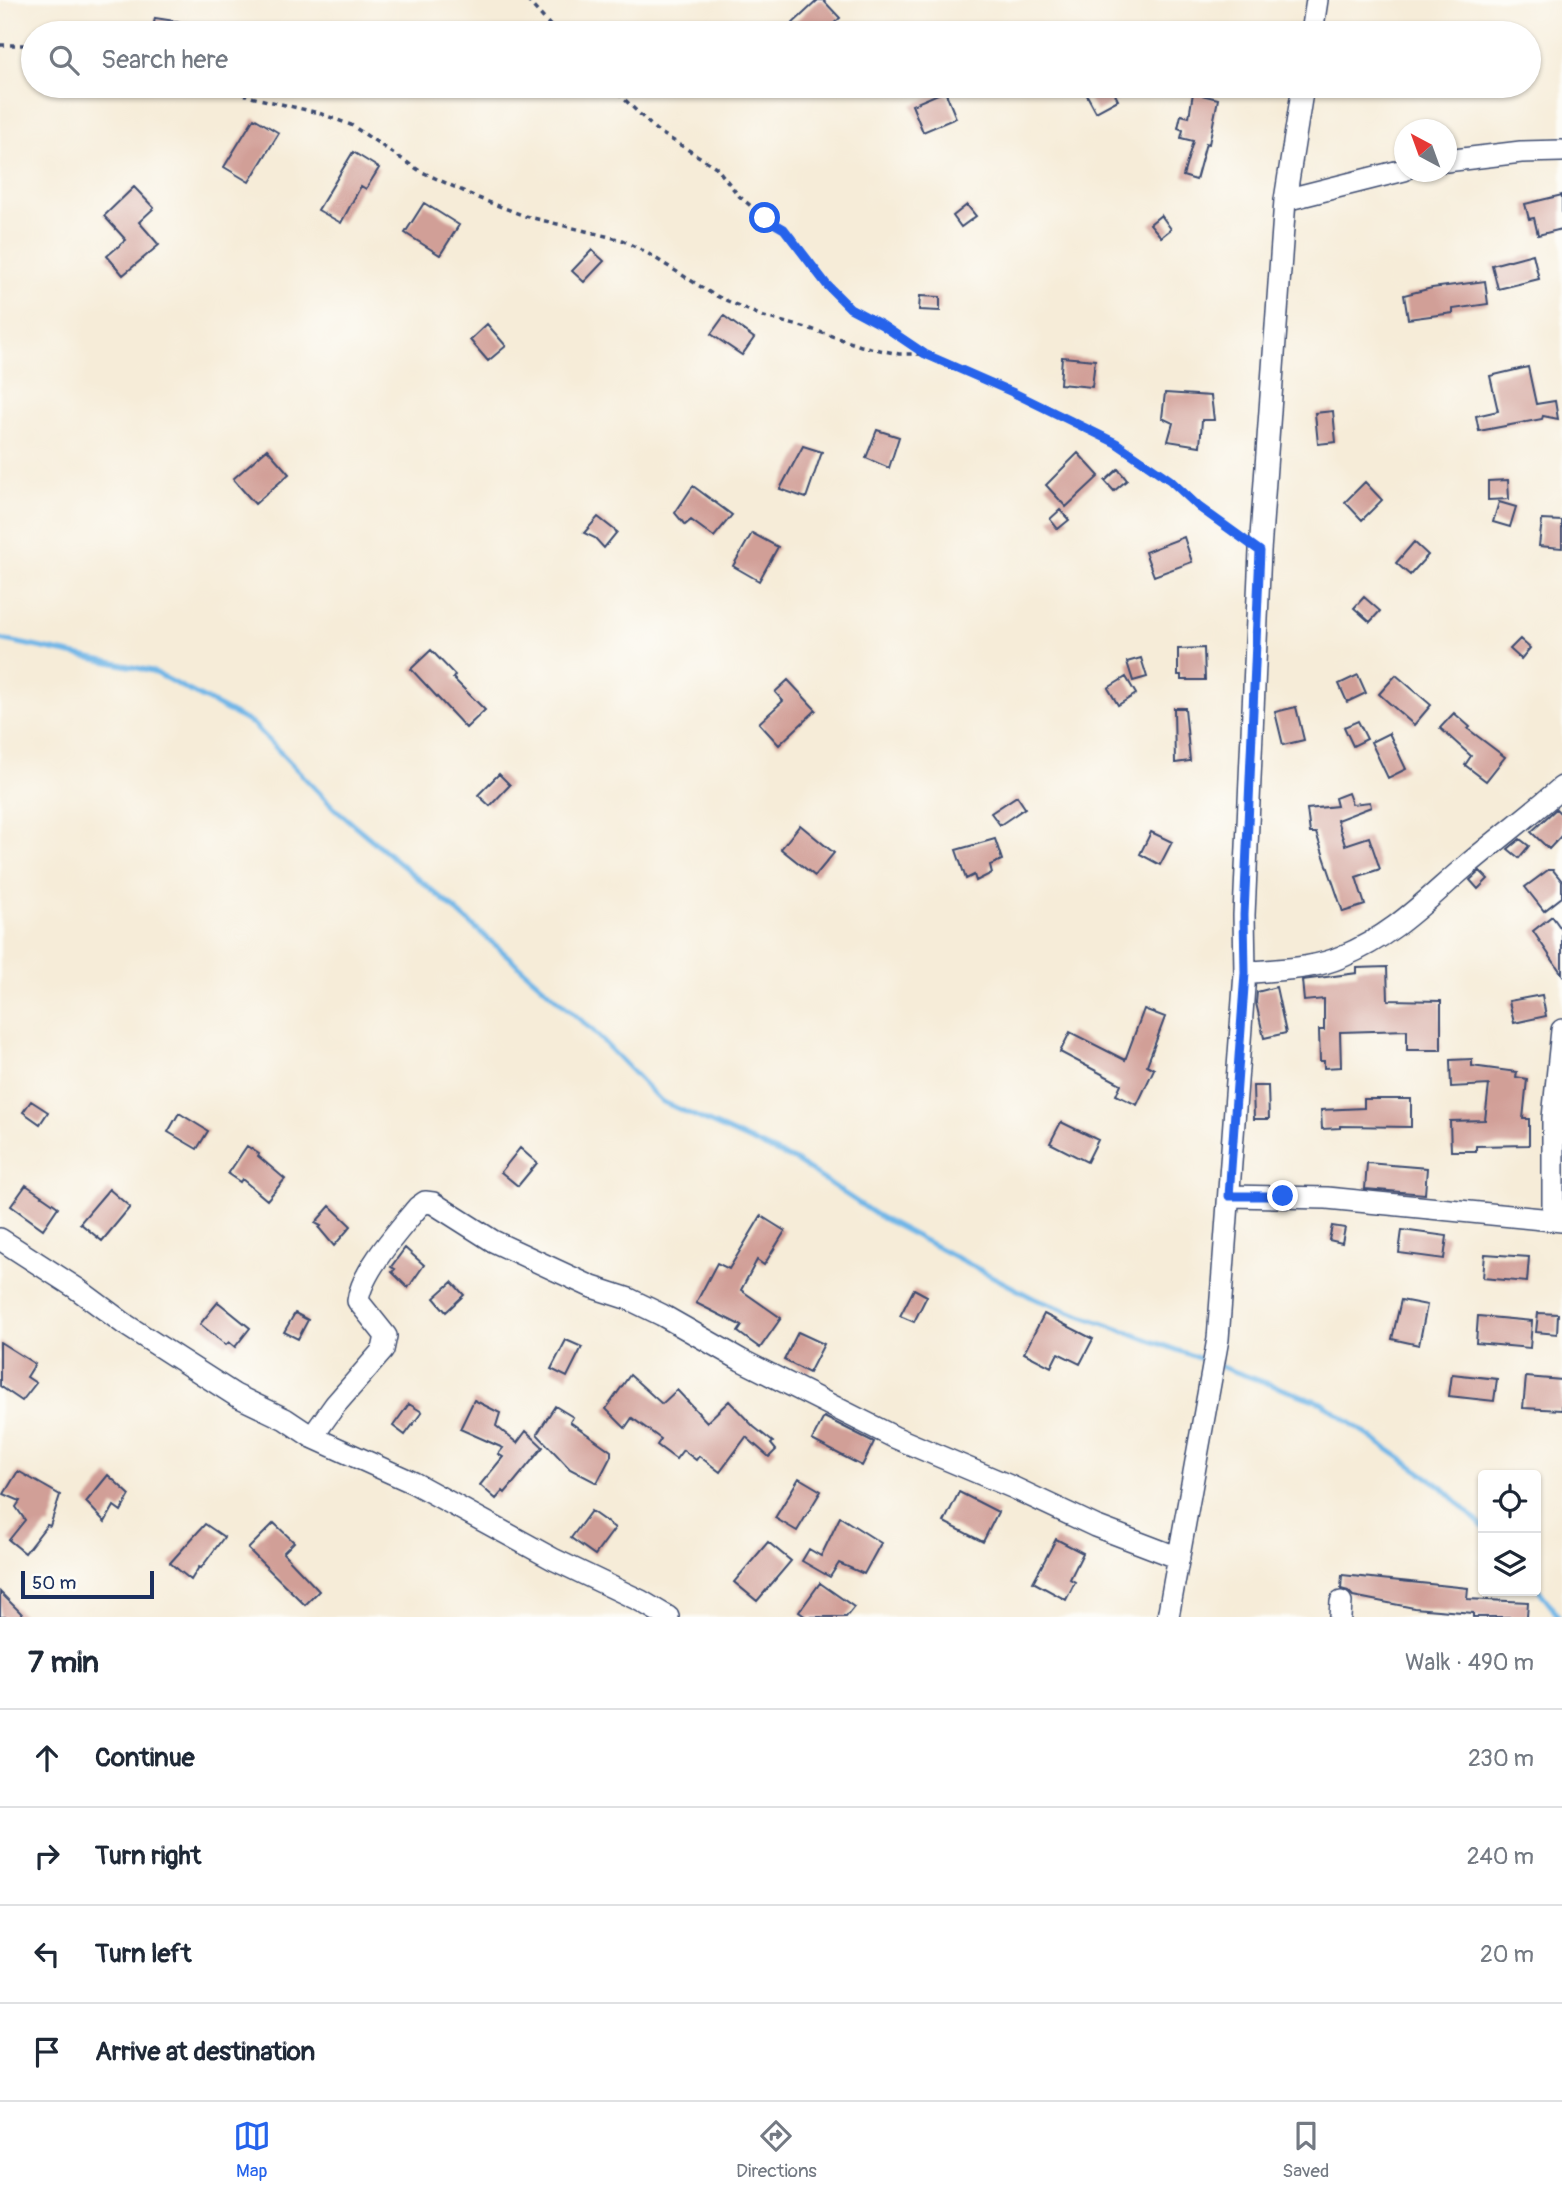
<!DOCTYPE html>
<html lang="en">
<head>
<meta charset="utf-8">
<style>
  body { margin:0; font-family:Pangolin,sans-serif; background:#f6f6f7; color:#1f2937 }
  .controls { position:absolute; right:21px; bottom:21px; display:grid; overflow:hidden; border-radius:7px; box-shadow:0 2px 5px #0004 }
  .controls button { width:63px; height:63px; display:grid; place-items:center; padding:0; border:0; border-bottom:2px solid #e0e1e3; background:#fff; color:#1f2937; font:35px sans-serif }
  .compass { position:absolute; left:1394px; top:119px; width:63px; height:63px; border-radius:50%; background:#fff; box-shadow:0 2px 5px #0004; rotate:319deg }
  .scale { position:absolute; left:21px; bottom:18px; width:133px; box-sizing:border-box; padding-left:7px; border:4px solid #1b2f5e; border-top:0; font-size:19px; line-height:24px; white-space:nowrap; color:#1b2f5e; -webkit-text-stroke:5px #fdfcf7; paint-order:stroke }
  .stop { position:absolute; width:21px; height:21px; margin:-16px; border:5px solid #2563eb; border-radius:50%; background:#fff }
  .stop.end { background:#2563eb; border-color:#fff; box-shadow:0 2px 7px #0008 }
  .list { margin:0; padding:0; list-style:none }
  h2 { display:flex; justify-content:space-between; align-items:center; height:91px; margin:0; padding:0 28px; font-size:30px }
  h2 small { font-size:23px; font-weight:400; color:#747a83 }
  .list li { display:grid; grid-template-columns:46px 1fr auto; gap:21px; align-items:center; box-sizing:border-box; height:98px; padding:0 28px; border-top:2px solid #e0e1e3 }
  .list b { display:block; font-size:26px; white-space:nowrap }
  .list em { font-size:23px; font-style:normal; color:#747a83 }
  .icon { flex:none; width:38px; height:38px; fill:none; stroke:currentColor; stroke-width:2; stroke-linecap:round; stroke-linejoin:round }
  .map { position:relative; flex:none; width:1562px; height:1617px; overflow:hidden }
  .search { position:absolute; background:#fff; box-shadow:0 2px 5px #0004; left:21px; right:21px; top:21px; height:77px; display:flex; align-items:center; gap:18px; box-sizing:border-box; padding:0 24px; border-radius:38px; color:#747a83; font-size:26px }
  .sheet { height:483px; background:#fff }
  nav { display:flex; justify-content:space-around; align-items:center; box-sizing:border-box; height:98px; border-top:2px solid #e0e1e3; background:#fff; font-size:19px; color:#747a83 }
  nav a { display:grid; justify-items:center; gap:4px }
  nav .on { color:#2563eb }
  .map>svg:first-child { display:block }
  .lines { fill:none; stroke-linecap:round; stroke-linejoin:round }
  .stream { stroke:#70b6e7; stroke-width:5 }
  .building { fill:#d19f97 }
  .minor-casing { stroke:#3c4b70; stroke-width:24 }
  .path { stroke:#3c4b70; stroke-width:3.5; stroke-dasharray:5 5; stroke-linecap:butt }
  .minor { stroke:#fff; stroke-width:21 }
  .route { stroke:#2563eb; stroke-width:9 }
</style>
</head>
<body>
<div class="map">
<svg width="1562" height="1617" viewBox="0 0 1562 1617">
  <rect width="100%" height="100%" fill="#fdfcf7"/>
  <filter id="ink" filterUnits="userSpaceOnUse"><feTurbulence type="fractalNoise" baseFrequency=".0143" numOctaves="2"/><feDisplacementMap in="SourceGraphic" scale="14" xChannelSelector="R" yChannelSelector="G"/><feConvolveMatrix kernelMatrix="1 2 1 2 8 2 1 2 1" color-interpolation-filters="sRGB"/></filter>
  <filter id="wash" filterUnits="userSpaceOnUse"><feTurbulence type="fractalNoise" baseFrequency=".00686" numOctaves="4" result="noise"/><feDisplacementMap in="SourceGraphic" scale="28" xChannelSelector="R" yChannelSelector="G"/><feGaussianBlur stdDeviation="1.57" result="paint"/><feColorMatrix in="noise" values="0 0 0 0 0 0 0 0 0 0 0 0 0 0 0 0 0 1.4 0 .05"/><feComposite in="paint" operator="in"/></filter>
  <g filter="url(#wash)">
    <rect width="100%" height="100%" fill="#f6ecd8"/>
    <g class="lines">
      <!-- stream -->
      <path class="stream" d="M0,639L152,671L253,724L334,808L453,908L591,1029L661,1101L796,1161L878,1216L1035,1299L1210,1362
        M1219,1366L1322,1403L1442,1487L1483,1527
        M1536,1586L1559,1617"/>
    </g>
    <g id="blocks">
      <!-- building -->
      <path class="building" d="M818,0H823L840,18L823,33H798L791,25Z
        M155,18L201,25L200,33H152Z
        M1082,86H1111L1118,100L1096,112Z
        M945,91L956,118L923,132L912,105Z
        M1193,93L1218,99L1209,144L1206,143L1196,180L1183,176L1193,141L1181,138L1183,130L1178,128L1181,115L1189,117Z
        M254,118L279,133L249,182L224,167Z
        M353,152L379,168L366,189L361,186L341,223L318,210Z
        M134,187L154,208L139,222L159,245L123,275L107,256L126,240L104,216Z
        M1562,195V229L1538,235L1534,218L1529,219L1525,204Z
        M424,203L459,225L440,255L405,233Z
        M967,205L976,216L961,227L953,216Z
        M1161,215L1171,229L1161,237L1150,224Z
        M592,250L604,261L584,282L572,271Z
        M1533,254L1539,279L1498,289L1492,265Z
        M1485,281L1488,304L1453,309V313L1408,319L1404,295L1432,288Z
        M920,296L940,297V311L919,310Z
        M724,316L754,338L742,355L711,334Z
        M487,324L506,346L488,361L470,340Z
        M1062,357L1095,360L1092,387L1060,384Z
        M1528,367L1536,404L1555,401L1558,419L1543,416L1542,419L1479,431L1476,416L1498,411L1490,376Z
        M1165,393L1211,396L1214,420H1202L1200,446L1168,441L1173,423L1162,418Z
        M1333,411L1336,442L1318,444L1315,413Z
        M877,430L899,437L889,468L866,458Z
        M803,446L822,452L806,498L780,489Z
        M267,449L289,474L255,504L233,479Z
        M1078,453L1099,476L1066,507L1046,485Z
        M1118,469L1127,480L1114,491L1105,481Z
        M1508,480L1509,499L1488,500V481Z
        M1365,482L1382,500L1362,520L1345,502Z
        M693,486L732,515L714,537L691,520L685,525L675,513Z
        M1499,502L1516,507L1510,527L1493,522Z
        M1060,510L1069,520L1058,529L1050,519Z
        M598,517L617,532L604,548L595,538L584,533Z
        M1542,520L1562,521V548L1539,546Z
        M752,533L778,547L759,581L733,566Z
        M1184,537L1192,562L1154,576L1145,552Z
        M1414,542L1428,555L1410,575L1396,563Z
        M1364,597L1380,611L1370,622L1354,608Z
        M1520,639L1530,648L1521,659L1510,649Z
        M1204,648L1205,680H1181V675H1178V649Z
        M431,650L455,675L453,678L485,710L466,728L411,669Z
        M1141,658L1147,677L1133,681L1127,662Z
        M1358,675L1366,693L1347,702L1339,684Z
        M1396,675L1431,705L1414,725L1379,694Z
        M1126,677L1136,694L1118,705L1108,688Z
        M788,680L816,710L779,745L759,723L783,701L775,692Z
        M1296,707L1304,740L1283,745L1275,712Z
        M1174,708H1185L1190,761L1175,763Z
        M1454,713L1470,727L1468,729L1505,757L1486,781L1465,765L1471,756L1440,728Z
        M1358,721L1367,739L1353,746L1344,727Z
        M1389,733L1406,769L1388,778L1371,742Z
        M499,774L510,785L490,806L478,795Z
        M1348,793L1352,804L1370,802L1371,807L1337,820L1345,845L1369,837L1380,869L1356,877L1365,905L1343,912L1316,833H1310L1307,809L1337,806L1335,798Z
        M1017,796L1025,808L1000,825L991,813Z
        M1556,809L1562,815V835L1549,849L1531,832Z
        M800,825L834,853L815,876L781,849Z
        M1151,832L1172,842L1160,865L1140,854Z
        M995,839L1002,860L990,865L992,873L976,881L974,875L966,879L956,850Z
        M1520,839L1529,846L1519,858L1508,849Z
        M1548,870H1553L1562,881V897L1544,911L1525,887Z
        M1480,871L1488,879L1478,889L1470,880Z
        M1552,916L1562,930V974L1533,931Z
        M1387,967L1388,1000L1441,1001V1050H1407V1030L1340,1032L1341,1067L1324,1068V1061H1320L1319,1030H1324V999L1304,1001L1302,980L1357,973V968Z
        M1276,987L1286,1033L1264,1038L1256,1003L1257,992Z
        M1542,995L1546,1016L1514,1023L1509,1001Z
        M1144,1009L1165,1017L1147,1065L1154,1069L1137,1105L1116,1095L1121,1084L1060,1052L1070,1032L1125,1060Z
        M1472,1059V1066L1517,1072L1516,1077L1527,1079L1523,1119H1529V1145L1476,1146V1151H1451L1450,1121L1485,1120L1489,1085L1451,1087L1450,1060Z
        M1253,1086H1268L1269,1119H1254Z
        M1364,1099H1411V1127L1340,1126V1128L1322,1129L1321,1110L1364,1108Z
        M31,1101L48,1112L40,1124L23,1112Z
        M179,1113L208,1131L197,1149L168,1132Z
        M1061,1122L1098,1140L1087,1162L1050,1143Z
        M247,1146L259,1154L258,1156L285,1179L267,1200L242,1179L240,1182L228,1174Z
        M520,1148L537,1163L518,1186L501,1172Z
        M1367,1163L1427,1168L1425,1194L1365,1189Z
        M26,1185L58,1207L43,1229L11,1206Z
        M109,1189L130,1207L102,1241L80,1223Z
        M330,1206L351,1226L334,1246L319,1228L321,1226L315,1223Z
        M761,1216L785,1231L764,1265L757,1260L741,1290L781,1318L760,1348L738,1332L742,1326L696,1303L717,1263L729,1269Z
        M1332,1226L1345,1228L1342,1243L1329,1240Z
        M1402,1230L1447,1236L1444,1259L1399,1253Z
        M405,1248L424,1265L408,1288L392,1272L395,1269L391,1267Z
        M1485,1254L1529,1257L1527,1282L1483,1278Z
        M452,1282L464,1295L446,1312L434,1298Z
        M914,1289L927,1296L914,1322L900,1316Z
        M1401,1300L1427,1305L1419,1345L1392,1339Z
        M218,1302L250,1328L235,1347L229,1342L226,1345L200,1324Z
        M295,1313L308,1320L298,1339L284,1332Z
        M1538,1313L1558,1314L1557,1334L1536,1332Z
        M1044,1314L1093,1339L1080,1364L1058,1353L1051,1367L1024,1353Z
        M1478,1316L1532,1321L1530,1348L1476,1343Z
        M798,1332L824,1344L809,1373L784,1360Z
        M566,1340L582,1347L567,1377L551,1369Z
        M0,1342L35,1364L27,1377L36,1383L22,1401L0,1386Z
        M1452,1374L1497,1379L1494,1401L1449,1396Z
        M630,1375L662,1404L677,1390L707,1422L729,1401L754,1427L773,1442L771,1444L776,1450L769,1457L746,1437L720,1472L699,1456L696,1460L683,1450L676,1459L657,1445L661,1439L632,1418L625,1428L606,1409Z
        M1526,1377L1562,1380V1410L1523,1408Z
        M474,1400L500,1413L496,1426L517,1443L526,1431L543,1447L505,1493L503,1491L496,1499L480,1485L503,1457L498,1454L503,1448L460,1429Z
        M409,1404L422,1412L405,1435L393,1426Z
        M555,1406L573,1417L570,1422L611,1451V1456L597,1483L570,1469L537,1434Z
        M824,1417L874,1442L862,1466L812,1440Z
        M18,1471L60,1495L50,1526L47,1525L25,1553L9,1540L25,1520L16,1507L20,1501L4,1494Z
        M108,1475L130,1495L121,1511L114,1506L105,1522L86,1502Z
        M799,1478L821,1491L797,1531L775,1518Z
        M959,1492L998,1512L983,1542L944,1522Z
        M591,1511L615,1528L595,1555L571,1538Z
        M840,1517L881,1543L864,1574L839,1563L830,1577L802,1561L809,1549L821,1556Z
        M274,1523L294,1542L283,1553L319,1591L305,1605L248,1549Z
        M205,1524L224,1537L201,1568L199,1567L191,1580L170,1563Z
        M1056,1539L1083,1553L1070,1579L1075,1582L1066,1600L1033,1582Z
        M768,1542L791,1561L757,1601L734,1582Z
        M1342,1575L1468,1588L1467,1599L1528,1602L1527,1617H1473V1613L1414,1608L1353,1596L1348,1591L1341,1589Z
        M820,1583L854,1607L846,1617H806L799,1612Z
        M0,1592L25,1617H0Z"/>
    </g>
  </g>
  <g filter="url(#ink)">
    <use href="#blocks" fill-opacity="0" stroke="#3c4b70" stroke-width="2"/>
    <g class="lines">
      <defs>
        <path id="minor" d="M1312,33L1317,0
          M1446,161L1521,152L1562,151
          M1285,200L1404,170
          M1245,973C1277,969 1311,970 1341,957C1394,935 1424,902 1466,866C1498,839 1531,814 1562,787
          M1229,1196L1327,1198L1562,1221
          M1553,1220V1118L1562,1030
          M0,1239L76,1288L126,1325L235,1395L285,1419L312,1437L414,1483L553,1559L641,1601L668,1617
          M312,1437L335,1405L383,1350L386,1336L358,1301C361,1272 399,1230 418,1207L425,1202L433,1203L493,1241L592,1287L629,1299L662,1315L741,1360L894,1437L1012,1487L1095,1526L1179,1558
          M1168,1617L1218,1339L1245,973L1244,915L1260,551L1285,200L1303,86
          M1340,1617L1341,1602"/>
      </defs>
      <!-- minor casing -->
      <use href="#minor" class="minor-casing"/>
      <!-- path -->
      <path class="path" d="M527,0L557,33
        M0,45H33
        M224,86L251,97L319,113L351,125L420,171L478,198L525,216L622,240L647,253L714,295L764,317L811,329L861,346L899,354H924
        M611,86L656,130L716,167L739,196L765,218L784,229L827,285L850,308L882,325L925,354L1012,392L1116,443L1170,480L1199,507L1241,537"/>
      <!-- minor -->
      <use href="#minor" class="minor"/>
    </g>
  </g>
  <g class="lines" filter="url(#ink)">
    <!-- route -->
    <path class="route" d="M765,218L784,229L827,285L850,308L882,325L925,354L1012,392L1116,443L1170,480L1199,507L1260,551L1244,915L1245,973L1229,1196H1283"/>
  </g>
</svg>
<div class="controls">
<button><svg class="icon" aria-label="locate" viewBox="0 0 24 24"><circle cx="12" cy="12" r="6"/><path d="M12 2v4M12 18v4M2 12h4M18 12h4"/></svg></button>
<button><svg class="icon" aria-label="layers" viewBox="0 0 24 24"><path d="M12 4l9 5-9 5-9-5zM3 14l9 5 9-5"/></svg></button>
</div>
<svg class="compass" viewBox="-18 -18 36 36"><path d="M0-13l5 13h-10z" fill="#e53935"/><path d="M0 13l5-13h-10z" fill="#747a83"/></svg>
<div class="scale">50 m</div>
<div class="stop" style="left:765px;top:218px"></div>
<div class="stop end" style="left:1283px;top:1196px"></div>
<div class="search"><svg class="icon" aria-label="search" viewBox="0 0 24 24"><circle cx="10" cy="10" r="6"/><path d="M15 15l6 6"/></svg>Search here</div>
</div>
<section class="sheet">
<h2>7 min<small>Walk · 490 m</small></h2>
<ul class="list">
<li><svg class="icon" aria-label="ahead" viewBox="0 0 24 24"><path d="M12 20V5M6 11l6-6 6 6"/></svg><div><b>Continue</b></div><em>230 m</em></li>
<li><svg class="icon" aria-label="right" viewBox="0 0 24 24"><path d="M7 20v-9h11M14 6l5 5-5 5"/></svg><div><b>Turn right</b></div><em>240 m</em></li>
<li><svg class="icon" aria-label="left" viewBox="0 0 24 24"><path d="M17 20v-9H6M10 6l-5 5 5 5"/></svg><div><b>Turn left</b></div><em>20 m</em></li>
<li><svg class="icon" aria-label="arrive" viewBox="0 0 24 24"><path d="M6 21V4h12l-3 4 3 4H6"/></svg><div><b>Arrive at destination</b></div></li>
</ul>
</section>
<nav>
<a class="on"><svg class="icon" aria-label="map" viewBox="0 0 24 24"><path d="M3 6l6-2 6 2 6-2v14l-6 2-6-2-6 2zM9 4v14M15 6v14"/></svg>Map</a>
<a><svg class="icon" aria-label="directions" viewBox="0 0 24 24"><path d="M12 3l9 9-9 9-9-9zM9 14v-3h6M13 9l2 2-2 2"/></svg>Directions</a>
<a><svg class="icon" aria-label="saved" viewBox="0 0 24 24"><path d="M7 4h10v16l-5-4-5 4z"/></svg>Saved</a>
</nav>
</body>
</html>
